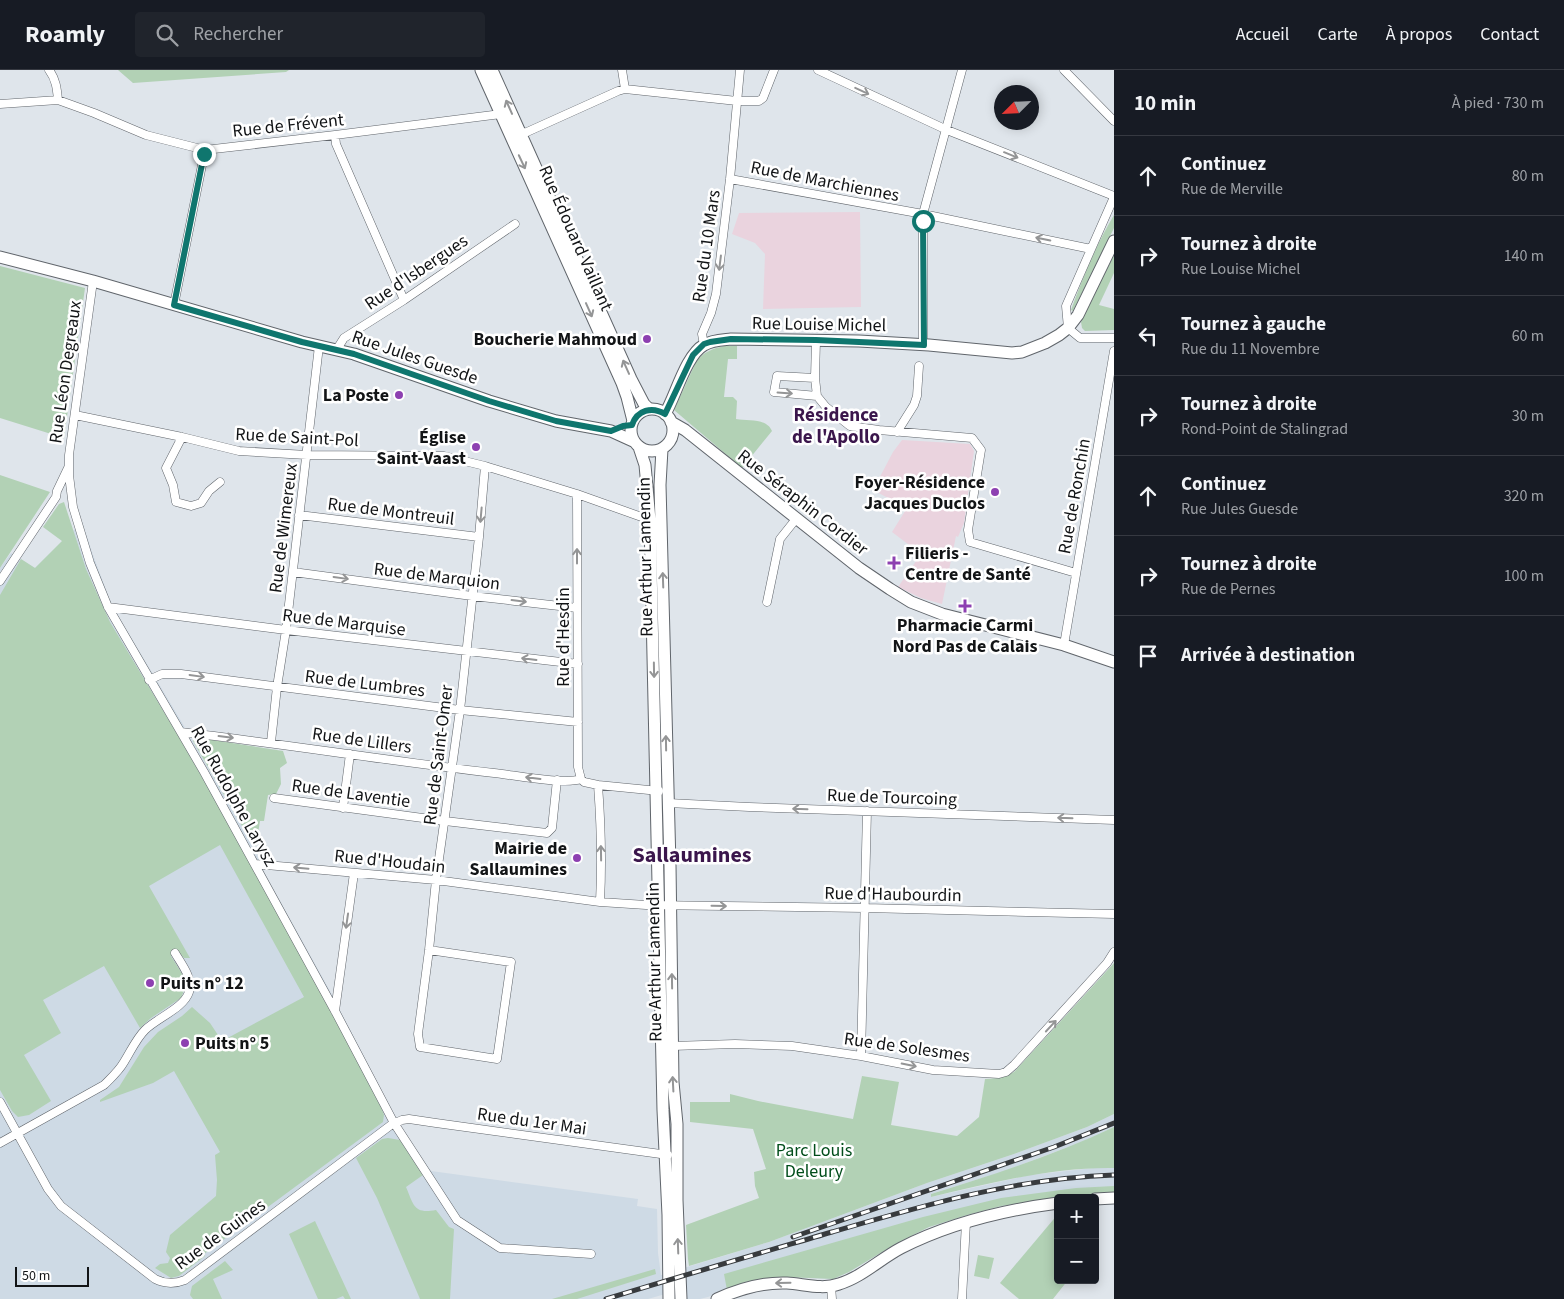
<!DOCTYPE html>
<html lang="fr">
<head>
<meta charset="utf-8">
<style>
  body { margin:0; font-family:"Source Sans 3",sans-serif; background:#20242c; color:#f1f3f6 }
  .controls { position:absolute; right:15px; bottom:15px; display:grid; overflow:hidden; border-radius:5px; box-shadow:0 2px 12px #0003 }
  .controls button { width:45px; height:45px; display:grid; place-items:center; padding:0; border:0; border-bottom:1px solid #363941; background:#171b24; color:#f1f3f6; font:25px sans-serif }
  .compass { position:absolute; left:994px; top:15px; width:45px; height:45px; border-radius:50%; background:#171b24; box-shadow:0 2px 12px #0003; rotate:246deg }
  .scale { position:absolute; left:15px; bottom:12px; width:74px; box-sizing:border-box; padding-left:5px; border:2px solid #121416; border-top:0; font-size:14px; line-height:18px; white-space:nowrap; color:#121416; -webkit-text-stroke:4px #fff; paint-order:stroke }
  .stop { position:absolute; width:15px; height:15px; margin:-11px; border:4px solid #0f766e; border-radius:50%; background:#fff }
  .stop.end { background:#0f766e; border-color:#fff; box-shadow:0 1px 5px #0008 }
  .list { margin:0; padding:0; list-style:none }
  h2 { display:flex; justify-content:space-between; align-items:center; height:65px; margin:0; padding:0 20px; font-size:21px }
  h2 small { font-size:16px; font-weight:400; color:#9ea1a6 }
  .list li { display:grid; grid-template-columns:32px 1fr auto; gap:15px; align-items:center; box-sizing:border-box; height:80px; padding:0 20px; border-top:1px solid #363941 }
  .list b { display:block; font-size:19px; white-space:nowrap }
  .list p { margin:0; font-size:16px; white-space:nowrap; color:#9ea1a6 }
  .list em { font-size:16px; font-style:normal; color:#9ea1a6 }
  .icon { flex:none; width:28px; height:28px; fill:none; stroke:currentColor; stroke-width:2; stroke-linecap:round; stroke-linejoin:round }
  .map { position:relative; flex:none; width:1114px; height:1229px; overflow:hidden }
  header { display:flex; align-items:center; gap:30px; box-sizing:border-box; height:70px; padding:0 25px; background:#171b24; border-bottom:1px solid #363941 }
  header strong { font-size:24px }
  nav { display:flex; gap:28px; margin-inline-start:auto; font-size:18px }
  .search { width:350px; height:45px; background:#20242c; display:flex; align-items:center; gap:12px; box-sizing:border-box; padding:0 18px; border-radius:5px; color:#9ea1a6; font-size:19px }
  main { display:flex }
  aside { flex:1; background:#171b24 }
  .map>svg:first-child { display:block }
  .built { fill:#cedae5 }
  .education { fill:#ead3de }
  .green { fill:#b2d1b5 }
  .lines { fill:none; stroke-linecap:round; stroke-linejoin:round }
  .street-casing { stroke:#60656b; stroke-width:9 }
  .secondary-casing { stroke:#60656b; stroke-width:13 }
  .street { stroke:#fff; stroke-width:8 }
  .secondary { stroke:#fff; stroke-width:11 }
  .rail-casing { stroke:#383b3e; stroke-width:5 }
  .rail { stroke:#fff; stroke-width:3; stroke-dasharray:9; stroke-linecap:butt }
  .oneway { stroke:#949596 }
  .route { stroke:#0f766e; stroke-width:6 }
  .poi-dot { fill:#8d40b1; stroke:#fff; stroke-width:2 }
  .labels { text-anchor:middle; stroke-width:5; stroke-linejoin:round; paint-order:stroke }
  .street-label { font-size:18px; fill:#121416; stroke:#fff }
  .poi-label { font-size:18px; font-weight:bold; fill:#121416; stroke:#fff; text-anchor:end }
  .park-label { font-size:18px; fill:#014d1a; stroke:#fff }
  .neighbourhood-label { font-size:19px; font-weight:bold; fill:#3b164c; stroke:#fff }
  .district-label { font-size:22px; font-weight:bold; fill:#3b164c; stroke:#fff }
</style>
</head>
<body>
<header>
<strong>Roamly</strong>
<div class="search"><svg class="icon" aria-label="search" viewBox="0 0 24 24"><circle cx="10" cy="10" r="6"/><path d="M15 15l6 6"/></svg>Rechercher</div>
<nav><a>Accueil</a><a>Carte</a><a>À propos</a><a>Contact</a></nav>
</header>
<main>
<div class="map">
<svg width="1114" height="1229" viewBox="0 0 1114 1229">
  <rect width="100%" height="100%" fill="#dfe5eb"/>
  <!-- built -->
  <path class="built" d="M82,452L92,482L109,528L120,549L193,671L253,775L264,802L330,921L390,1037L405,1063L431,1101L638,1129L637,1136L657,1139L658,1183L661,1205L769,1172L927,1113L1014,1084L1087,1057L1114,1044V1057L1089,1069L1005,1101L931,1124V1127L1030,1105L1093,1098H1114V1123L1078,1125L1001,1136L929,1157L897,1173L849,1202L833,1209L786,1207L745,1212L708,1227L700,1229H686V1218L648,1229H0V498L11,483L35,498Z"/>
  <!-- education -->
  <path class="education" d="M860,142L861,237L763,239L765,184L755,173L732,164L739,143Z
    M902,370L970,374L974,381L964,453L958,467L956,466L942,534L921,528L898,517L921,484L892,462L907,438L873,420L893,382Z"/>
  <!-- green -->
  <path class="green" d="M118,0H289L286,2L133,13Z
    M1114,145V158L1073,241L1071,240C1083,207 1096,175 1114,145Z
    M1114,185V203L1099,235L1114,239V260L1085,261L1082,258L1081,252Z
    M0,196L85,218L64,368L0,348Z
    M724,276H737V289H728L724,327H733L737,331L736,349C748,351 767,348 772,361L742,398L674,340L696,292C703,282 712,279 724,276Z
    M0,405L50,422L0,498Z
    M64,432L86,499L110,552L179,667L226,749L329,937L382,1039L384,1045L383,1052L204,1184L205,1186L179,1206L171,1208L155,1198L160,1194L168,1193L170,1188L166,1182L170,1165L216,1126L217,1110L215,1085L220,1082L174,1001L153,1013L100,1032V1030L119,1017L144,977L158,962L182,946L192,937L210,953L222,971L304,927L220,775L149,816L190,888H184L178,881L171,886L184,907L185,918L181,928L151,948L140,958L104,896L43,930L61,963L24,985L51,1031L29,1045L18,1047L12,1041L0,1020V525L21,489L35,498L62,471L43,457L59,434Z
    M194,667L283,681L287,693L280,698L281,714L276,724L268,725L264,751H260L256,776L253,775L193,671Z
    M1114,893V1044L1087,1057L1014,1084L927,1113L769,1172L689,1196L688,1189L686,1155L759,1128L755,1116L754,1102L766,1099L753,1059L690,1052V1032H730V1024L758,1031L853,1049L862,1006L899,1012L891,1055L957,1066L979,1047L985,1009L1000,1008L1014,1002Z
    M1114,1057V1098C1052,1097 991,1113 931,1127V1124C993,1105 1055,1085 1114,1057Z
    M388,1068L400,1070L423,1105L406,1117C414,1136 414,1144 436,1140L449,1157L454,1159L450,1229H420L377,1128L356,1088L382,1069Z
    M1114,1116V1123L1078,1125L1001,1136L967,1145L929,1157L897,1173L849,1202L833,1209L786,1207L745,1212L727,1220L724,1204L923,1147L1001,1128L1076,1118Z
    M1058,1144V1210H1068L1053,1229H1019L1000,1213Z
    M315,1151L351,1229H345L343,1226L336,1229H318L289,1164Z
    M978,1185L994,1188L989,1209L974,1206Z
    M225,1191L233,1200L213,1209L222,1229H193L190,1225L192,1216Z
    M655,1199L656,1204L577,1229H552Z"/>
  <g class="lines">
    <defs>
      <path id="street" d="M49,0C56,9 57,19 58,30L94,43L146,65L205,80L335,65L501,44
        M622,0L625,19
        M818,0L947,60L1114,126
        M1064,0L1114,51
        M0,34L58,30
        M520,63L527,62L618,21L625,19L737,31H759L763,28L774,0
        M335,65L336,74L404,230
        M730,109L923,144L1091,179
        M1114,127L1066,236L1068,258L1080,268H1114
        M93,211L69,385V405L73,437L90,493L108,537L204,702L335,941L394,1053L457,1150L500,1178L591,1184
        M174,235L205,80
        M816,270L815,308L817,326L826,337L850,356L879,360L972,368L981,380L968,460L970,472L1076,503
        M704,275L702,264L711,243L716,224L730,109L740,0
        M923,275V144L962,0
        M337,279L344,268L404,230L515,154
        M815,308L777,306L774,322L817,326
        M75,345L182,367L239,381L307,385L444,386L485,396L577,424L650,450
        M897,362L914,335L917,326L919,296
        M182,367L166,398L173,415L176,432L191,436L201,433L209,421L220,412
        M577,424L578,697L581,709
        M299,445L479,467
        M293,502L472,526L577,538
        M0,511L56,427L57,421L68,398
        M767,532L780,469L796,449
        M108,537L286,560L578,594
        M1064,575L1114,281
        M149,610L162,604H181L460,640L578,652
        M181,662C285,674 389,691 494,703C514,705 564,715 581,709L584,712L598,715
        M271,672L277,617L286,560L319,276
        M274,728L445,751L547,763L552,758L557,710
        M668,733L749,737L1114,750
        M343,738L350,684
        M255,794L436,810L600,832L646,835L865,838L1114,844
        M600,832C602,793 601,754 598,715L659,721
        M429,880L511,892L497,989L420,977L418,964L429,880L436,810L460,640L479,467L485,396
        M335,941L354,803
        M672,976L735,974L792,976L861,986L933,1000L999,1004L1006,1002L1014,995L1107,893L1114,882
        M861,986L867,741
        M0,1032L48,1119L61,1136L155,1209C165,1214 175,1214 185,1210L391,1055L402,1050L409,1049L436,1053L668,1085
        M0,1073L104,1015C111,1008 119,1001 124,992C131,981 136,969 145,960C157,948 184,938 189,922C193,908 182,895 175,883
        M831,1216L832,1229
        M962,1229L966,1152"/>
      <path id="secondary" d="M481,0L622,313L627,327L633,351
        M492,0L631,309L644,334L649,339
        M0,187L93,211L302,272L354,284L489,331L556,351L611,361L633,371
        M631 360a21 21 0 1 1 42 0a21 21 0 1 1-42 0Z
        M665,344C676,325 686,285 704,275C712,270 722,270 731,269L859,271L929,275L1012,283L1022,282L1045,273L1059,265L1068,258L1078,245L1114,171
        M671,352L685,360L859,498L890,519L911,532L942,544L1064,575L1114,592
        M639,377L645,395L650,450L663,1040L668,1145L669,1229
        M662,379L660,415L670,795L673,1012L677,1054V1130L681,1229
        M1095,1129L1114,1128
        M717,1229C739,1219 762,1212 787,1213C804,1214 822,1220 839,1214C862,1207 880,1189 901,1178C950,1153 1004,1140 1058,1133"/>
    </defs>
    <!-- street casing -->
    <use href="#street" class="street-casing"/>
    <!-- secondary casing -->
    <use href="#secondary" class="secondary-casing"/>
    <!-- street -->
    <use href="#street" class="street"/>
    <!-- secondary -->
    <use href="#secondary" class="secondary"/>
    <defs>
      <path id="rail" d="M793,1167L1054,1077L1114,1053
        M606,1229C681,1206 757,1184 832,1162C925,1135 1017,1108 1114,1105"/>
    </defs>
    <!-- rail casing -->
    <use href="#rail" class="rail-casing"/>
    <!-- rail -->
    <use href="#rail" class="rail"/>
  </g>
  <!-- one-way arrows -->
  <defs><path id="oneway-shaft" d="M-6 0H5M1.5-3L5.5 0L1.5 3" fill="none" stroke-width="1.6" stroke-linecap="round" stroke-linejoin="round" transform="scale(1.25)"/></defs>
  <g class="oneway">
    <use href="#oneway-shaft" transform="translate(862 21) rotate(25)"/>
    <use href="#oneway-shaft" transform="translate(509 37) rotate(-114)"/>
    <use href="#oneway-shaft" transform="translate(1011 85) rotate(22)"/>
    <use href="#oneway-shaft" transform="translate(522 92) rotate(65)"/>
    <use href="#oneway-shaft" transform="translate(1043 169) rotate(-168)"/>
    <use href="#oneway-shaft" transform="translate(720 193) rotate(97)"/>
    <use href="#oneway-shaft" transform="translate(589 240) rotate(66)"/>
    <use href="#oneway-shaft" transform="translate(626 297) rotate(-114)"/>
    <use href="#oneway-shaft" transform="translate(785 323) rotate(4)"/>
    <use href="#oneway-shaft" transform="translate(481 445) rotate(95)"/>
    <use href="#oneway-shaft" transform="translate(577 486) rotate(-90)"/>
    <use href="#oneway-shaft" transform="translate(341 508) rotate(8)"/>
    <use href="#oneway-shaft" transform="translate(663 510) rotate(-92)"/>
    <use href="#oneway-shaft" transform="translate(519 531) rotate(7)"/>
    <use href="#oneway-shaft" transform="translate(529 589) rotate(-173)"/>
    <use href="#oneway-shaft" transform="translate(654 600) rotate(89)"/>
    <use href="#oneway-shaft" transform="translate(197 606) rotate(8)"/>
    <use href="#oneway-shaft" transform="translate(226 667) rotate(7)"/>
    <use href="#oneway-shaft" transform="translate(666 673) rotate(-91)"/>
    <use href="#oneway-shaft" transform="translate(533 708) rotate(-173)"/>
    <use href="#oneway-shaft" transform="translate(800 739) rotate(-178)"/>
    <use href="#oneway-shaft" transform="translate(1065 748) rotate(-178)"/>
    <use href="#oneway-shaft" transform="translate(601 783) rotate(-91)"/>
    <use href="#oneway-shaft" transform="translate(301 798) rotate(-175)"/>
    <use href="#oneway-shaft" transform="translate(719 836) rotate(1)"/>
    <use href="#oneway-shaft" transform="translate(347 851) rotate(98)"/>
    <use href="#oneway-shaft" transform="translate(672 911) rotate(-91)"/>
    <use href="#oneway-shaft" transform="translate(1051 956) rotate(-47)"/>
    <use href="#oneway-shaft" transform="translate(909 995) rotate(11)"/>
    <use href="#oneway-shaft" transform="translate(673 1014) rotate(-93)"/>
    <use href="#oneway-shaft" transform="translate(678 1176) rotate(-92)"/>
    <use href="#oneway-shaft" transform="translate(783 1213) rotate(179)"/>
  </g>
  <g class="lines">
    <!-- route -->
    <path class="route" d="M204,84L174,235L302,272L354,284L489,331L556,351L611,361L623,356L632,355C637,340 652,336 665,344L693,285L704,274L710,272L731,269L816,270L924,275L923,151"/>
  </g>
  <!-- markers -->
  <g class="poi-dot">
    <circle cx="647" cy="269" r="5"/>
    <circle cx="399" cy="325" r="5"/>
    <circle cx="476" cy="377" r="5"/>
    <circle cx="995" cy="422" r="5"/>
    <path d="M891.5 485.5h5v5h5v5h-5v5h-5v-5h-5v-5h5z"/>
    <path d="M962.5 528.5h5v5h5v5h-5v5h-5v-5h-5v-5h5z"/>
    <circle cx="577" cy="788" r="5"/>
    <circle cx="150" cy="913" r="5"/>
    <circle cx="185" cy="973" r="5"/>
  </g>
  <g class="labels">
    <!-- street labels -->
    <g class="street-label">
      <text transform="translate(288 55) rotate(-6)" y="6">Rue de Frévent</text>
      <text transform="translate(825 111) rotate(11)" y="6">Rue de Marchiennes</text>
      <text transform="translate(576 168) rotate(66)" y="6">Rue Édouard Vaillant</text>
      <text transform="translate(706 176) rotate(-82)" y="6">Rue du 10 Mars</text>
      <text transform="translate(416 202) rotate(-34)" y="6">Rue d'Isbergues</text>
      <text transform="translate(819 254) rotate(1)" y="6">Rue Louise Michel</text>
      <text transform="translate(415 287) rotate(19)" y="6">Rue Jules Guesde</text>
      <text transform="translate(65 302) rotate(-82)" y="6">Rue Léon Degreaux</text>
      <text transform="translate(297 367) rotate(3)" y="6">Rue de Saint-Pol</text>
      <text transform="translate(1074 426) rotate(-80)" y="6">Rue de Ronchin</text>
      <text transform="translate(803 432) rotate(38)" y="6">Rue Séraphin Cordier</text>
      <text transform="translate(391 441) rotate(7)" y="6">Rue de Montreuil</text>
      <text transform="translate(283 458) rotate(-83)" y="6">Rue de Wimereux</text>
      <text transform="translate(645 487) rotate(-91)" y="6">Rue Arthur Lamendin</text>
      <text transform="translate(437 506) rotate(7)" y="6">Rue de Marquion</text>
      <text transform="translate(344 552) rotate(7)" y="6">Rue de Marquise</text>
      <text transform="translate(563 567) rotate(-90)" y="6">Rue d'Hesdin</text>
      <text transform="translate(365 613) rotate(7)" y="6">Rue de Lumbres</text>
      <text transform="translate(362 670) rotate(8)" y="6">Rue de Lillers</text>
      <text transform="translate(438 685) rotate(-83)" y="6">Rue de Saint-Omer</text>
      <text transform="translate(351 723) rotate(8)" y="6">Rue de Laventie</text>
      <text transform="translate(234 726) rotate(61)" y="6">Rue Rudolphe Larysz</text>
      <text transform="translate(892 727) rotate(2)" y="6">Rue de Tourcoing</text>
      <text transform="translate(390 791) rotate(6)" y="6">Rue d'Houdain</text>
      <text transform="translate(893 824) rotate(1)" y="6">Rue d'Haubourdin</text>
      <text transform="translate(654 892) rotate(-91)" y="6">Rue Arthur Lamendin</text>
      <text transform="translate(907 977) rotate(8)" y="6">Rue de Solesmes</text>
      <text transform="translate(532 1051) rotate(8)" y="6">Rue du 1er Mai</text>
      <text transform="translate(220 1164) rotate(-36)" y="6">Rue de Guines</text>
    </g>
    <!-- poi labels -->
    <g class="poi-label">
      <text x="637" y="275">Boucherie Mahmoud</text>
      <text x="389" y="331">La Poste</text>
      <text x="466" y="373">Église<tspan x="466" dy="21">Saint-Vaast</tspan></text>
      <text x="985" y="418">Foyer-Résidence<tspan x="985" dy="21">Jacques Duclos</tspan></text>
      <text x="905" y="489" text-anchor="start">Filieris -<tspan x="905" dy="21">Centre de Santé</tspan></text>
      <text x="965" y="561" text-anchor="middle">Pharmacie Carmi<tspan x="965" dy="21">Nord Pas de Calais</tspan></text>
      <text x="567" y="784">Mairie de<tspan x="567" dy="21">Sallaumines</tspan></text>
      <text x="160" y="919" text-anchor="start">Puits n° 12</text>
      <text x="195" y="979" text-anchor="start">Puits n° 5</text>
    </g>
    <!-- park labels -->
    <g class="park-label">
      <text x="814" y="1086">Parc Louis<tspan x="814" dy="21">Deleury</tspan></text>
    </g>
    <!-- neighbourhood labels -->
    <g class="neighbourhood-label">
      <text x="836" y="351">Résidence<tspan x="836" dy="22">de l'Apollo</tspan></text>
    </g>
    <!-- district labels -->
    <g class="district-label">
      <text x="692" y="792">Sallaumines</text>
    </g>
  </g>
</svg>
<div class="controls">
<button>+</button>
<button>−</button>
</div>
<svg class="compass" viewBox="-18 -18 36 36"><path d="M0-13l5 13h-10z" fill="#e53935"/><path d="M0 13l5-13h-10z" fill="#9ea1a6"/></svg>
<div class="scale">50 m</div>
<div class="stop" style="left:923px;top:151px"></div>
<div class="stop end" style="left:204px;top:84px"></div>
</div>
<aside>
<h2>10 min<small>À pied · 730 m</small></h2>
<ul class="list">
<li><svg class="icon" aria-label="ahead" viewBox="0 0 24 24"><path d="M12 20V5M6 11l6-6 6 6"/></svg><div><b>Continuez</b><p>Rue de Merville</p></div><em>80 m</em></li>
<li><svg class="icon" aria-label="right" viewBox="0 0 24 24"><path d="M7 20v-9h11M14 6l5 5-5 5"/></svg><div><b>Tournez à droite</b><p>Rue Louise Michel</p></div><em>140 m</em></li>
<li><svg class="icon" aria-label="left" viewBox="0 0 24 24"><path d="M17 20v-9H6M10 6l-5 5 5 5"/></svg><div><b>Tournez à gauche</b><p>Rue du 11 Novembre</p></div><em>60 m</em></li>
<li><svg class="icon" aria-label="right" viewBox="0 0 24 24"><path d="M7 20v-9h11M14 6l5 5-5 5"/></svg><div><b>Tournez à droite</b><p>Rond-Point de Stalingrad</p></div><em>30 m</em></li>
<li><svg class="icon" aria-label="ahead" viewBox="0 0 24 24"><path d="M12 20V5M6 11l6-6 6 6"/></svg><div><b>Continuez</b><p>Rue Jules Guesde</p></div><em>320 m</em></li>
<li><svg class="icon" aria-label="right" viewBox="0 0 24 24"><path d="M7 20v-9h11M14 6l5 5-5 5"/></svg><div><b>Tournez à droite</b><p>Rue de Pernes</p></div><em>100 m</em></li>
<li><svg class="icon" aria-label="arrive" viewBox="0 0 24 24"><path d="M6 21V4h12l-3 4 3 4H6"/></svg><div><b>Arrivée à destination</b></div></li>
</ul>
</aside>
</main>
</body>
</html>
